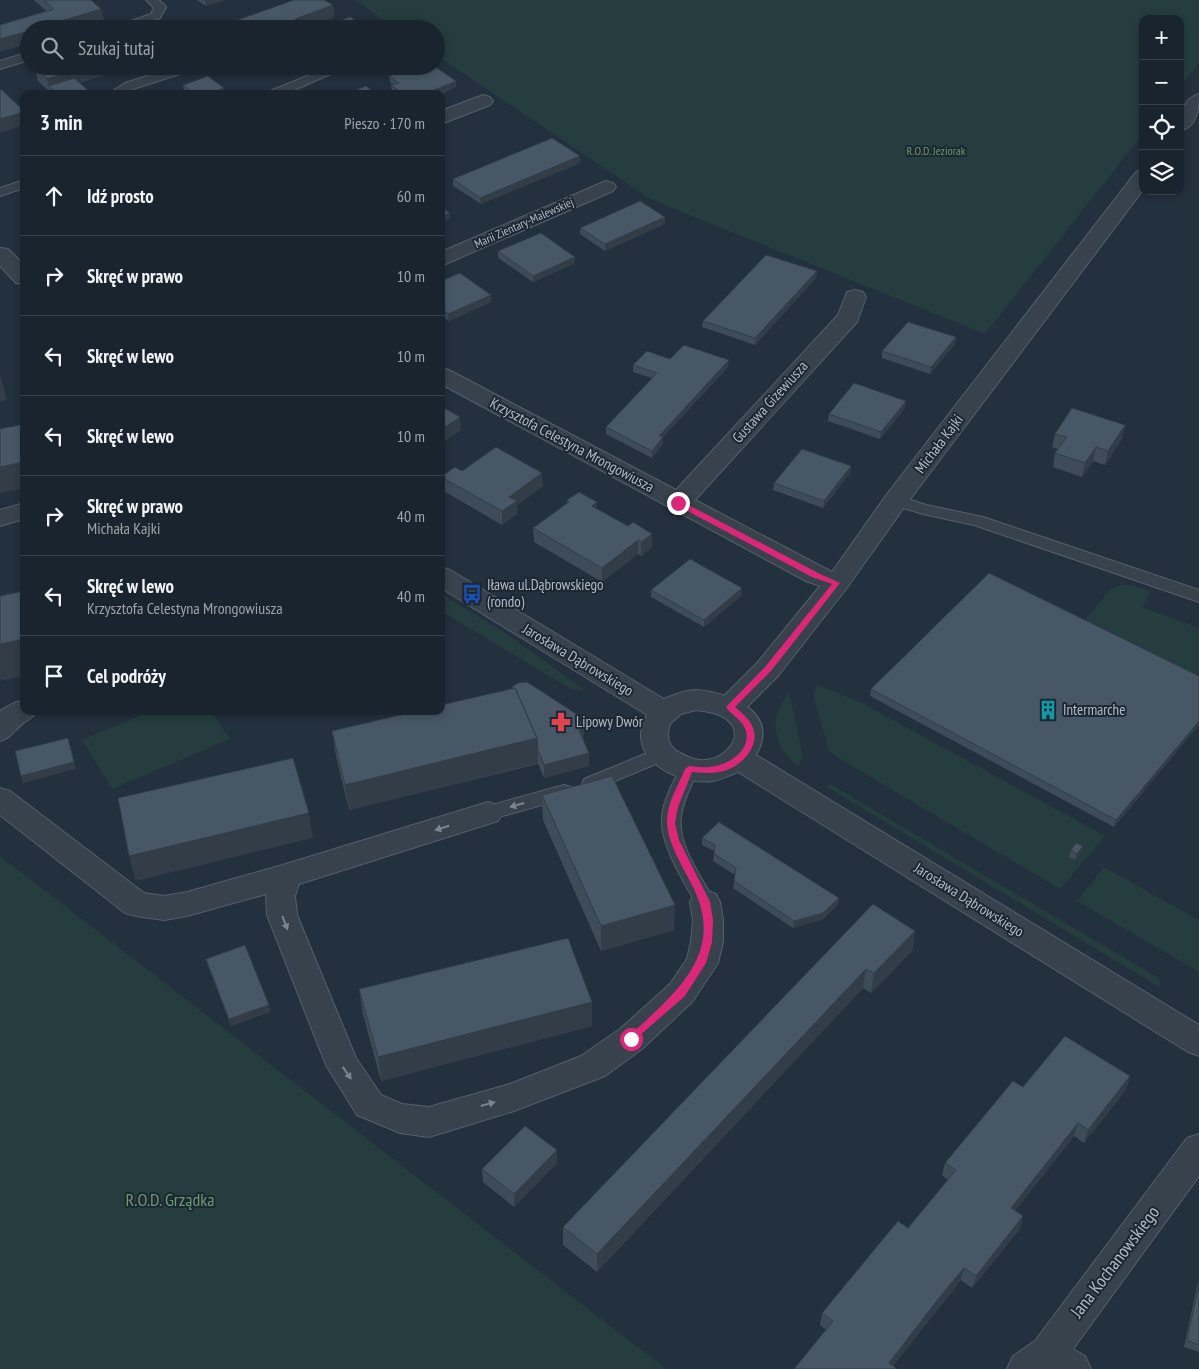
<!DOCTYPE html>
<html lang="pl">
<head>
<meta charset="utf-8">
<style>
  body { margin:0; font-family:"PT Sans Narrow",sans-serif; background:#232c36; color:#f1f3f6 }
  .controls { position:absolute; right:15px; top:15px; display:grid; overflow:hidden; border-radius:10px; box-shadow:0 2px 8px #0003 }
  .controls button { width:45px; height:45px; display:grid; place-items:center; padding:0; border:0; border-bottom:1px solid #38414a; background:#1a242e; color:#f1f3f6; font:25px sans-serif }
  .stop { position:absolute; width:15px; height:15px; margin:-11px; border:4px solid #db2777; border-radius:50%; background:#fff }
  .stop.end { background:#db2777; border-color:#fff; box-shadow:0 1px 5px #0008 }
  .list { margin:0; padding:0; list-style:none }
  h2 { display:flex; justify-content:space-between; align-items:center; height:65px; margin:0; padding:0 20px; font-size:21px }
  h2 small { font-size:16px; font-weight:400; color:#9fa4aa }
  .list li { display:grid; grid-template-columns:32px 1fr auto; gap:15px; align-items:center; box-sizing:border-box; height:80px; padding:0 20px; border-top:1px solid #38414a }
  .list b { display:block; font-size:19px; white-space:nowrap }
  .list p { margin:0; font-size:16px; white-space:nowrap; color:#9fa4aa }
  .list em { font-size:16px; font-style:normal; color:#9fa4aa }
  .icon { flex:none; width:28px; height:28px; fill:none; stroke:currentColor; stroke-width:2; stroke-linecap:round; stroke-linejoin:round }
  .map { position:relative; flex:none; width:1199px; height:1369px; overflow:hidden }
  .search { position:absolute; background:#1a242e; box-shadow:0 2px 8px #0003; left:20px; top:20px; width:425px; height:55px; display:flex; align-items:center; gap:12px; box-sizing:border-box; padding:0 18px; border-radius:28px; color:#9fa4aa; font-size:19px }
  .panel { position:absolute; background:#1a242e; box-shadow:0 2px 8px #0003; left:20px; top:90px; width:425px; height:625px; border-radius:10px }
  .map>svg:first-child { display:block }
  .green { fill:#253d3e }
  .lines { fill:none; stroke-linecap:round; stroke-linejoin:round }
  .service-casing { stroke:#555f6b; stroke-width:2 }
  .minor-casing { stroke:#555f6b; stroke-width:2 }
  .tertiary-casing { stroke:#555f6b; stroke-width:2 }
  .service { fill:#37424d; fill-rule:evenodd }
  .minor { fill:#37424d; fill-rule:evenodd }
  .tertiary { fill:#37424d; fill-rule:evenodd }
  .wall { fill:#3e4b58 }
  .shaded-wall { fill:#323d47 }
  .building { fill:#485766; stroke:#323d47 }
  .oneway { fill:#7b8591 }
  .route { fill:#db2777 }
  .labels { text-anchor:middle; stroke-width:4; stroke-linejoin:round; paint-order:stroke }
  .far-park-label { font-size:12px; fill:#699a70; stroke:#1c2732 }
  .far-street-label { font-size:12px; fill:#b2bcc8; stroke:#1c2732 }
  .street-label { font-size:15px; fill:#b2bcc8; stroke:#1c2732 }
  .poi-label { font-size:15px; fill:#b2bcc8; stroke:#1c2732; text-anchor:start }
  .near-park-label { font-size:18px; fill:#699a70; stroke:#1c2732 }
  .near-street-label { font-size:18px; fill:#b2bcc8; stroke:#1c2732 }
</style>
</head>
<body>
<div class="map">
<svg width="1199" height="1369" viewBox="0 0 1199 1369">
  <rect width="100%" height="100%" fill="#23303d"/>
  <!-- green -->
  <path class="green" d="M355,0H1199V63L1180,87V19H1143V134L985,334L650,199L436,55V29H397Z
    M1122,584L1131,585L1150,591L1142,607L1199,628V682L1081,624L1111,589Z
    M441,594L507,634L585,690L581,691L571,689L441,611Z
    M817,685L860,702L1105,836L1060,889L835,756L829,751L813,695Z
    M789,692L803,756L798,767C772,744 768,721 789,692Z
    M152,711H211L230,739L112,789L82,740Z
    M830,784L1157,977L1161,983L1159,987L827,787Z
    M0,856L666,1369H0Z
    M1104,867L1199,920V972L1077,901Z"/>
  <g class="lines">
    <defs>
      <path id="service" d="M146,0H159L166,7L160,18L130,29H112L114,27L151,14L154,8Z
        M29,52V60L0,69V61Z
        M179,66L183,67L185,70L183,73L133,89L124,94H108L125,83Z
        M332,66H349L285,94H268L270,91Z
        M24,180V188L0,196V188Z
        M896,495L926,505L983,517L1199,590V602L974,525L923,514L890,504L888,500L890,496Z
        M662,747L668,749L671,754L668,759L591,791L584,789L582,784L584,779Z
        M689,762L695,764L698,769C692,784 683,800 681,816C677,846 702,877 715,902L712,907L705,910L698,907C685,883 660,846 662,818C663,800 674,780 683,764Z
        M564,785L571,787L573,792L571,797L488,820L481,818L479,813L481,808Z"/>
      <path id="minor" d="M1199,94C1199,109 1197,127 1180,131C1180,116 1182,99 1199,94Z
        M483,95L490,97L493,101L490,105L441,124V111Z
        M1143,170V190L905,506L846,589L778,676L740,714L730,717L720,714L716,707L720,700L758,662L820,586L806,581L441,384V368L449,370L676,490L838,315L847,292L855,290L863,292L866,297L857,322L695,500L832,572L887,494L1136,172Z
        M606,181L613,183L616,187L613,191L441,266V252Z
        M24,503V519L0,526V510Z
        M24,700V711H37C33,719 25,720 19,727C11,734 10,738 0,741V711L14,703Z
        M0,788L10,791L144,893L164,896L187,892L286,864L488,802L498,805L503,813L498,821L299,884L295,896L297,915L356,1058L381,1095L402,1104L429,1107L510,1084L581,1056L620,1029L670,984L687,959L691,942L693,920L690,902L694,894L705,890L716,894L720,902L723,920V942L718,963L692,1002L642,1049L605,1076L514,1111L429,1137L400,1133L357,1115L326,1065L267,915L266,894L187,916L164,920L136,916L125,913L0,815Z
        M1199,1134V1176L1073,1349L1085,1356L1091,1369H1007L1013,1356L1035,1341L1187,1138Z"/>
      <path id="tertiary" d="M0,248L8,249L24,265V284L16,283L0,266Z
        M441,567L450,570L664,699C673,695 687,690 697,690C732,693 780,713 756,755L1199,1025V1056L1188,1052L738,772C730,775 721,780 713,781C676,786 623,756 647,715L441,588ZM696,710C703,711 712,712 719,715C754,730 724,767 694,759C690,758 685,755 680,753C668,747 666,736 670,724L681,714Z"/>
    </defs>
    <!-- service casing -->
    <use href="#service" class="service-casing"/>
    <!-- minor casing -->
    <use href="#minor" class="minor-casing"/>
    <!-- tertiary casing -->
    <use href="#tertiary" class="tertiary-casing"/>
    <!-- service -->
    <use href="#service" class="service"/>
    <!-- minor -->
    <use href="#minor" class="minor"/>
    <!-- tertiary -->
    <use href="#tertiary" class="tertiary"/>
  </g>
  <!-- wall -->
  <path class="wall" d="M34,0H91L101,9L104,21L46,11Z
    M197,0H224L206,6Z
    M333,5L334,17L308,27L311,29H230L229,23Z
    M132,66L79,83L89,91L90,94H52L38,81L35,68Z
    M141,66H170L171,67L150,74Z
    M277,66H308L288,74Z
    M389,76L456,81V87L441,94H395L392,92L391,85H393L390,82Z
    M183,85L224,88L225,94H187L184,92Z
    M580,163L481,204L453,186V179Z
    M665,224L605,251L580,234V228Z
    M498,251L575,263L533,282L498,258Z
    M817,271L816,278L755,345L702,327L703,321Z
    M441,281L491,302L449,321L445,318Z
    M956,337L955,344L930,374L882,358V351Z
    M670,359L728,367L663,437V444L652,458L606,434V427L652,378L633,372V365Z
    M905,408L880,439L828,421L829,414Z
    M1125,425L1122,439L1105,465L1093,461L1082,477L1053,467L1055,453L1058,449L1052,447L1055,434Z
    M851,466L850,473L823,508L773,490L774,483Z
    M462,471L543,486L517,505V514L502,525L442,490L441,477Z
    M567,500L597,509L652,547L641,556L638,554L602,582L534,542L533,528L567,503Z
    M651,590L742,595L704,627L651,597Z
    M1199,676V725L1114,827L870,696L871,689Z
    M584,728V742L589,753V766L544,778L538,764L349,810L336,756L332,731Z
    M542,795L674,930L601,951L543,820Z
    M702,838L839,898L838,905L822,920L793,928L733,888L735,875L713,861L714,851L702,845Z
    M1071,850L1081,853L1075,860L1069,857Z
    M873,904L915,931L912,951L871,993L863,988L597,1272L563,1245V1227Z
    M206,959L269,1005L270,1012L231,1026L208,966Z
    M359,989L592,1002V1026L381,1081L363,1014Z
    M1130,1076L1126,1090L1084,1143L1074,1136L1015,1211L1023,1216L1020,1229L972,1288L961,1280L893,1366L826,1330L820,1325L822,1313L908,1228L948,1180L942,1175L945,1163L1023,1087Z
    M557,1150V1163L514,1207L483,1182L482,1169Z
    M1199,1282V1352L1184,1347L1197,1286Z"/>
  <!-- shaded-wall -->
  <path class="shaded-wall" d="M205,0H224L206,6Z
    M333,5L334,17L302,29L295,19Z
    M101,9L104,21L78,29H35Z
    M285,22L286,29H267Z
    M29,31V43L0,52V39Z
    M90,66H132L54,91L49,86L47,79Z
    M152,66H170L171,67L150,74L148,68Z
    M287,66H308L288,74Z
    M456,81V87L441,94H425Z
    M224,88L225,94H209Z
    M412,91V94H404Z
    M24,112V125L0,133V119Z
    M580,156V163L481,204L480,198Z
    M450,213V219L441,223V216Z
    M665,217V224L605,251V244Z
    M575,257V263L533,282V276Z
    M817,271L816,278L755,345V338Z
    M491,295V302L449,321L448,314Z
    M445,312V318L441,320V313Z
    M956,337L955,344L930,374L931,367Z
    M729,360L728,367L663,437V444L652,458V451L659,436Z
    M0,375L7,400L0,402Z
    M906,401L905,408L880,439L881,432Z
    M460,417L461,430L441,444V430Z
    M1125,425L1122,439L1105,465L1108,451Z
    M1096,447L1093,461L1082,477L1085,463Z
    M24,462V488L0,493V467Z
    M851,466L850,473L823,508L824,501Z
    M542,473L543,486L517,505V514L502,525V511L509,497Z
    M597,502V516L592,506Z
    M652,534V547L641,556V542Z
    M638,540V554L602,582V568Z
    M742,588V595L704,627V620Z
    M24,639V675L0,681V644Z
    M1199,721V725L1114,827L1116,820Z
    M584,728V742L579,730Z
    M68,738L76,769L23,783L21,776Z
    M537,738L538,763L349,810L345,785Z
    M589,753V766L544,778V765Z
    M309,813L313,838L136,881L129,856Z
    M1083,846L1081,853L1075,860L1077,854Z
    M839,898L838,905L822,920L793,928L794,921Z
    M675,905L674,930L601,951V926Z
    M915,931L912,951L871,993L874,973Z
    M866,969L863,988L597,1272V1254Z
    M592,1002V1026L381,1081L378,1057Z
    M269,1005L270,1012L231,1026L229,1019Z
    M1130,1076L1126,1090L1084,1143L1088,1130Z
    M1078,1123L1074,1136L1008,1220L1011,1208Z
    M557,1150V1163L514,1207V1194Z
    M1023,1216L1020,1229L972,1288L976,1276Z
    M964,1268L961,1280L936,1311L891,1369L889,1363L939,1298Z"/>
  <!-- building -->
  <path class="building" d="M44,0H91L101,9L35,29H29V31L0,39V25L54,9Z
    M294,0H324L333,5L295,19L311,29H296L285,22L267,29H238L229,23Z
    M350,17L369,29H317Z
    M42,66H90L47,79L35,68Z
    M415,66H434L456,81L425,94H416L412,91L404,94L391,85L399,83L389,76Z
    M208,76L224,88L209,94H195L183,85Z
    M74,78L89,91L84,93L85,94H58L49,86Z
    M366,86L376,94H346Z
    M0,90H2L24,111V112L0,119Z
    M552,138L580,156L480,198L453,179Z
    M640,201L665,217L605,244L580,228Z
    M441,207L450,213L441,216Z
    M541,233L575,257L533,276L498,251Z
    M766,255L817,271L755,338L703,321Z
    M460,273L491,295L448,314L445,312L441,313V281Z
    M908,322L956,337L931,367L882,351Z
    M684,345L729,360L659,436L663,437L652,451L606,427L657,373L633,365L647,351L670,359Z
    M854,383L906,401L881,432L829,414Z
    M441,406L460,417L441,430Z
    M1072,408L1125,425L1108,451L1096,447L1085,463L1055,453L1067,437L1055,434Z
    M24,424V462L0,467V429Z
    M496,447L542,473L509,497L517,501L502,511L441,477L455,467L462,471Z
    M802,449L851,466L824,501L774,483Z
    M579,492L597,502L592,506L628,526L633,522L652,534L641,542L638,540L602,568L533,528L569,502L567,500Z
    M690,559L742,588L704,620L651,590Z
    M989,573L1199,676V721L1116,820L871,689Z
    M24,591V639L0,644V596Z
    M527,682L578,715L584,728L579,730L589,753L544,765L538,750L537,738L515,688L512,689L513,686L518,683Z
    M515,688L537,738L345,785L332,731L417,711H441V705Z
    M68,738L74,762L21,776L15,751Z
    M293,758L309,813L129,856L118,798Z
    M612,776L675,905L601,926L542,795Z
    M719,822L839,898L823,913L794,921L734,881L736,868L714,854L715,845L702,838Z
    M1076,843L1083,846L1077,854L1071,850Z
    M873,904L915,931L874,973L866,969L597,1254L563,1227Z
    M568,938L592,1002L378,1057L359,989Z
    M245,945L269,1005L229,1019L206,959Z
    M1065,1036L1130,1076L1088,1130L1078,1123L1011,1208L1023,1216L976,1276L964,1268L939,1298L889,1363L897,1369H794L833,1321L822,1313L898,1221L908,1228L956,1170L945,1163L1013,1081L1023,1087Z
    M525,1126L557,1150L514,1194L482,1169Z
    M1199,1284V1345L1187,1340Z"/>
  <!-- one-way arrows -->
  <defs><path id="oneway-solid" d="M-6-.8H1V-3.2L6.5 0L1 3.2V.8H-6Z" transform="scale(1.25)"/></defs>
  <g class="oneway">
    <use href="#oneway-solid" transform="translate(517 805) rotate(164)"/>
    <use href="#oneway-solid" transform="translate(442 828) rotate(163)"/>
    <use href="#oneway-solid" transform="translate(285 923) rotate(69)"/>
    <use href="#oneway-solid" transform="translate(347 1073) rotate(55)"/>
    <use href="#oneway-solid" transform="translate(488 1104) rotate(-16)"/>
  </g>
  <!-- route -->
  <path class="route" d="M676,501H681L818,573L840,583L771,671L735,707C743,714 752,721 754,731C758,748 741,765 727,770C715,774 704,773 692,772L678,807L675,823L679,840L710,902L713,920L712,942L706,963L685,996L631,1043L627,1039L628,1037C673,995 727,955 693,887C684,868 668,845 667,823C666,805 678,786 685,769L689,766C695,766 702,768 709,767C726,766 751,752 746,731C743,720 732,716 726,707L765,667L832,584L812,577L676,505Z"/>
  <!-- icons -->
  <defs>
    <symbol id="bus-bare" viewBox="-9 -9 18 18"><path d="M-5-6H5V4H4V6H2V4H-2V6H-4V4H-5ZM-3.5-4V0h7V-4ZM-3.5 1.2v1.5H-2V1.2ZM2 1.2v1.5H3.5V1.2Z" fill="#1a4fb4" stroke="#1c2732" stroke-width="2.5" paint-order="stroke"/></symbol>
    <symbol id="building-bare" viewBox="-9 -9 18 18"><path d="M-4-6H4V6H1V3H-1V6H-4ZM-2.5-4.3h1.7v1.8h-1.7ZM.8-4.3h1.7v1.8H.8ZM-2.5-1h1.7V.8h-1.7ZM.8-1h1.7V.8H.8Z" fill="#0f9aa8" stroke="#1c2732" stroke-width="2.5" paint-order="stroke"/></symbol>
    <symbol id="pharmacy-bare" viewBox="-9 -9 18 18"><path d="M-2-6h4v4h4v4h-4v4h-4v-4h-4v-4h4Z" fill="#e0444e" stroke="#1c2732" stroke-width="2.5" paint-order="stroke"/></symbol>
  </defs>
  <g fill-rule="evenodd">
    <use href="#bus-bare" x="458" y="580" width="28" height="28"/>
    <use href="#building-bare" x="1034" y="696" width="28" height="28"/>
    <use href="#pharmacy-bare" x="547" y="708" width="28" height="28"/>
  </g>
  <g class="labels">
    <!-- far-park labels -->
    <g class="far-park-label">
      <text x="936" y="155">R.O.D. Jeziorak</text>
    </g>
    <!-- far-street labels -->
    <g class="far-street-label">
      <text transform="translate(524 223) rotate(-24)" y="4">Marii Zientary-Malewskiej</text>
    </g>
    <!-- street labels -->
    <g class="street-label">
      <text transform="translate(770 402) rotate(-48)" y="5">Gustawa Gizewiusza</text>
      <text transform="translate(939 444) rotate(-53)" y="5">Michała Kajki</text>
      <text transform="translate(572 445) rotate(28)" y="5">Krzysztofa Celestyna Mrongowiusza</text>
      <text transform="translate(578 660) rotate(31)" y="5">Jarosława Dąbrowskiego</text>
      <text transform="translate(969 900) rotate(32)" y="5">Jarosława Dąbrowskiego</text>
    </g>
    <!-- poi labels -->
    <g class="poi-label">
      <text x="487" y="590">Iława ul.Dąbrowskiego<tspan x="487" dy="17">(rondo)</tspan></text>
      <text x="1063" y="715">Intermarche</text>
      <text x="576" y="727">Lipowy Dwór</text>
    </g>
    <!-- near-park labels -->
    <g class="near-park-label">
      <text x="170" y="1206">R.O.D. Grządka</text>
    </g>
    <!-- near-street labels -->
    <g class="near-street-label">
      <text transform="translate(1115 1262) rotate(-53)" y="6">Jana Kochanowskiego</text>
    </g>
  </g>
</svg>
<div class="controls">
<button>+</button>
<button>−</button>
<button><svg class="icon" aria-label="locate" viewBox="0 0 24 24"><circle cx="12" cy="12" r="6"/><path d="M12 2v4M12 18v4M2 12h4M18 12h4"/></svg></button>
<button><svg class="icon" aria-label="layers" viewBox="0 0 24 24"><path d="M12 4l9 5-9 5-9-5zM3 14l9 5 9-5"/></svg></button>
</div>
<div class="stop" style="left:631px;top:1039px"></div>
<div class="stop end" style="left:678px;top:503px"></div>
<div class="search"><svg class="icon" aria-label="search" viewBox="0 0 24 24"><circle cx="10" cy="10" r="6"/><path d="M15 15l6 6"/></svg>Szukaj tutaj</div>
<section class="panel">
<h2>3 min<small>Pieszo · 170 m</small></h2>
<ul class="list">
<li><svg class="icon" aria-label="ahead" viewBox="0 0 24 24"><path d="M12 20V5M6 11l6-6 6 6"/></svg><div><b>Idź prosto</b></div><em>60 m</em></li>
<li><svg class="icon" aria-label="right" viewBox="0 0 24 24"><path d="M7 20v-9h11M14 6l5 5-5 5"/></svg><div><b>Skręć w prawo</b></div><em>10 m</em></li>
<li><svg class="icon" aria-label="left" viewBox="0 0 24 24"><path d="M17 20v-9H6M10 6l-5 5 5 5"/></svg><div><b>Skręć w lewo</b></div><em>10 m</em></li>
<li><svg class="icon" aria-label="left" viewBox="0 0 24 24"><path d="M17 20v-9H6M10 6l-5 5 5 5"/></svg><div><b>Skręć w lewo</b></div><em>10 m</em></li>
<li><svg class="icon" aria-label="right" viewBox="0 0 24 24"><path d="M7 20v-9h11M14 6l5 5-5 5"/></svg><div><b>Skręć w prawo</b><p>Michała Kajki</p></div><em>40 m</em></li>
<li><svg class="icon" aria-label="left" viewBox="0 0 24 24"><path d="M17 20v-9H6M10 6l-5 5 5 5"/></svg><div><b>Skręć w lewo</b><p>Krzysztofa Celestyna Mrongowiusza</p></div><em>40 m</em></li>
<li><svg class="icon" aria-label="arrive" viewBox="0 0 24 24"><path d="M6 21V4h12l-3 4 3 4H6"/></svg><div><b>Cel podróży</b></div></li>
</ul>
</section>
</div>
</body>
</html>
